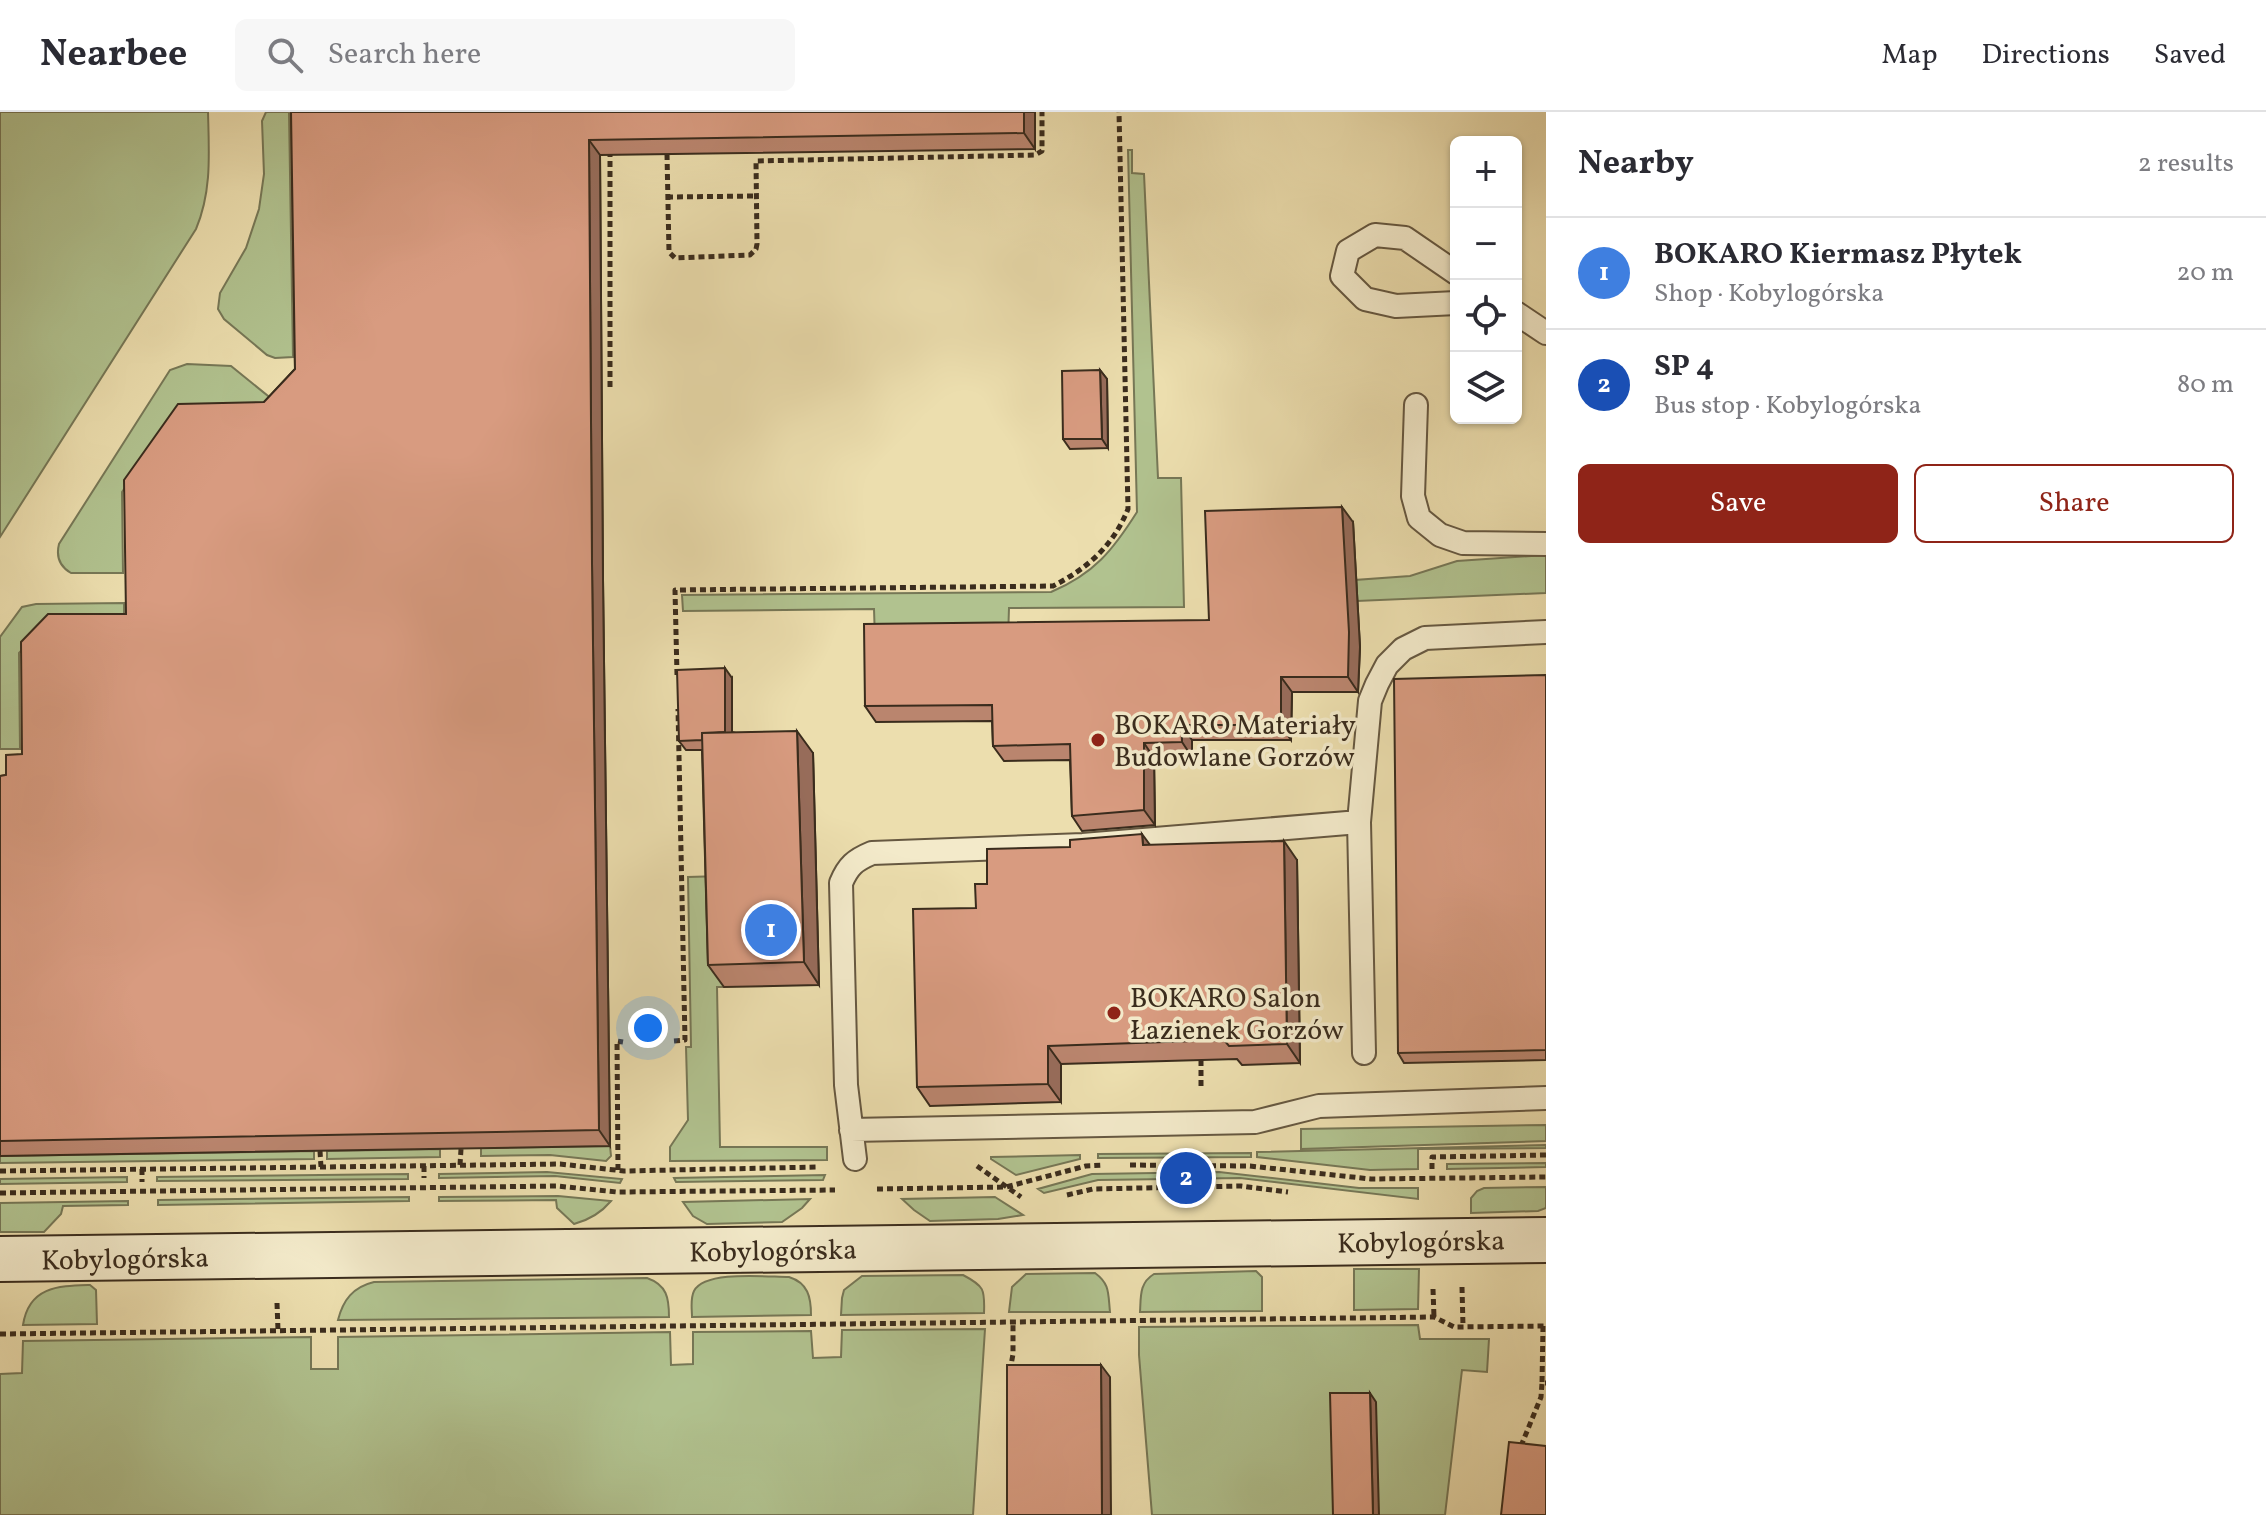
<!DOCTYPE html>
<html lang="en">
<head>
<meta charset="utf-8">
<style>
  body { margin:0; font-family:Vollkorn,serif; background:#f7f7f7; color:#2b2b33 }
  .controls { position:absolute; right:24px; top:24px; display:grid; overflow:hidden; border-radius:12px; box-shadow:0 2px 6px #0004 }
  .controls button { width:72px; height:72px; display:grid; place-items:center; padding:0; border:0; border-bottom:2px solid #e1e1e2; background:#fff; color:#2b2b33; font:40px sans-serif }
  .you { position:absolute; left:648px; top:916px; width:28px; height:28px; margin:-20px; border:6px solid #fff; border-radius:50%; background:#1a73e8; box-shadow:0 0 0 12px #1a73e833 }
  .badge { display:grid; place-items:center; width:52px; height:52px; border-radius:50%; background:#8f2418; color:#fff; font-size:26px; font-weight:700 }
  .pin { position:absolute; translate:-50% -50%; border:4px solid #fff; box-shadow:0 2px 8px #0006 }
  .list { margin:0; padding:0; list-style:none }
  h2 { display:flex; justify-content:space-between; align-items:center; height:104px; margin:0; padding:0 32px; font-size:34px }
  h2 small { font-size:26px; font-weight:400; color:#7c7c81 }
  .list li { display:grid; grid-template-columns:52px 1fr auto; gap:24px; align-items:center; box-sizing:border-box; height:112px; padding:0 32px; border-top:2px solid #e1e1e2 }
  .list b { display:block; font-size:30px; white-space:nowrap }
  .list p { margin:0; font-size:26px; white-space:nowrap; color:#7c7c81 }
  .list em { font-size:26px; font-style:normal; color:#7c7c81 }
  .actions { display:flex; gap:16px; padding:24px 32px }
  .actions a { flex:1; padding:18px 0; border:2px solid #8f2418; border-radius:12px; text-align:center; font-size:28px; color:#8f2418 }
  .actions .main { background:#8f2418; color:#fff }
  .icon { flex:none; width:44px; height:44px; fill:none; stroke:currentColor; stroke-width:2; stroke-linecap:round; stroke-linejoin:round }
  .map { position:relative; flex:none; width:1546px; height:1403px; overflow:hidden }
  header { display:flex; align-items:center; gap:48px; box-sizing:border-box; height:112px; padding:0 40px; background:#fff; border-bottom:2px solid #e1e1e2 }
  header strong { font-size:38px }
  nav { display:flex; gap:44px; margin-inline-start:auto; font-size:28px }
  .search { width:560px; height:72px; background:#f7f7f7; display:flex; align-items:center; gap:20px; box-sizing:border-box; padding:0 28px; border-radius:12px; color:#7c7c81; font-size:30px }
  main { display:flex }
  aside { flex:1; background:#fff }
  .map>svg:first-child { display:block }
  .green { fill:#b1c28f; stroke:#767756; stroke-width:2 }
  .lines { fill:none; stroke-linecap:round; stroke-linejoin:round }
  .lane-casing { stroke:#665841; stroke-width:26 }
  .secondary-casing { stroke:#3a2c1d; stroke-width:48 }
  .path { stroke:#3a2c1d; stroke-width:5; stroke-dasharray:6 4; stroke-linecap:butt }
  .lane { stroke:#f3eaca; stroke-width:22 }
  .secondary { stroke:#f3eaca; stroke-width:44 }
  .wall { fill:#ba856e; stroke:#3a2c1d; stroke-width:2 }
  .shaded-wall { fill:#976c5a; stroke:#3a2c1d; stroke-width:2 }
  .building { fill:#d89b80; stroke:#3a2c1d; stroke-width:2 }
  .poi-dot { fill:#8f2418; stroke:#f3eaca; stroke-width:3 }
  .labels { text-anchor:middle; stroke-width:7; stroke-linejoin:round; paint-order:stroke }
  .poi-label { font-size:28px; fill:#3a2c1d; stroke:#f3eaca; text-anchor:start }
  .street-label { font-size:28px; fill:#3a2c1d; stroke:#f3eaca }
</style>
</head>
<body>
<header>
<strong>Nearbee</strong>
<div class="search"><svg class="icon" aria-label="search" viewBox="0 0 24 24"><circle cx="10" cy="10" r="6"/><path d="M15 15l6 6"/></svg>Search here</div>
<nav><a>Map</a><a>Directions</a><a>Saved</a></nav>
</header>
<main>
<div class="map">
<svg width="1546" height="1403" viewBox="0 0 1546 1403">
  <rect width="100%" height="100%" fill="#ecdeae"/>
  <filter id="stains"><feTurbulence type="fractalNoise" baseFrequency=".0025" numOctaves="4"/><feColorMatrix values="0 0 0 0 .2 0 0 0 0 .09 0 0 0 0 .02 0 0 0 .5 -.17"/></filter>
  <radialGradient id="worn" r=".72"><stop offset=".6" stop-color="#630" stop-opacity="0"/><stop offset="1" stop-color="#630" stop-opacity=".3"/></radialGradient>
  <!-- green -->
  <path class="green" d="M0,0H208C209,41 212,79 196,117L0,425Z
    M266,0H289L293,245L275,246L267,243L224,207L218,197L220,181L246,136L259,97L264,62L262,9Z
    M1128,38H1132V61L1144,62L1158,366H1181L1184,495L1009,496L1008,527L875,528L874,497L683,499L682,483L1051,480C1094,462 1113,438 1137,400Z
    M187,252L231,254L273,288L269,294H183L122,380L123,461H71C59,454 56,444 59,432L170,258Z
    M1546,443V481L1357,489L1355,468L1410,464L1457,449Z
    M124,491V508L54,506L19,541L20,637H0V525L22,495L36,492Z
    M722,764L724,875H717L720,1035H827V1048L670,1049V1035L688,1008L686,935H691L688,765Z
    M1546,1013V1029L1301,1037V1017Z
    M1546,1033V1036L1418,1037V1057L1370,1058L1257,1045V1040Z
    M610,1034L611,1044L606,1049L550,1043L481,1044V1036Z
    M440,1037V1045L327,1047V1039Z
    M314,1039V1047L0,1051V1044Z
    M1251,1041V1045L1098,1046V1042Z
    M1080,1043V1047L1016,1063L991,1047V1045Z
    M1546,1051V1055L1447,1057V1052Z
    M547,1060L622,1067L620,1071L555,1064L439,1066V1062Z
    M1219,1060L1359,1076H1418V1087L1240,1066L1098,1068L1044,1081L1038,1077L1092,1062Z
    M408,1062V1067L157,1069V1065Z
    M825,1063L823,1068L676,1070L674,1066Z
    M127,1065V1070L0,1072V1067Z
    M1546,1075V1096L1538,1099L1471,1101V1086L1477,1079L1484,1076Z
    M558,1084L611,1089C601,1101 589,1108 574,1112L557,1096L556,1088L439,1089V1085Z
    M409,1085V1089L158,1093V1088Z
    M995,1085L1023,1103L998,1107L930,1109L914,1098L902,1087Z
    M810,1087L802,1096L782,1110L707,1112L693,1104L683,1090Z
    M128,1089V1093L63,1094L61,1102L44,1120H0V1091Z
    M1354,1157H1419L1418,1197L1354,1198Z
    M1256,1159L1262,1165V1199L1140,1200C1141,1185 1139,1171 1154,1162Z
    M1095,1161C1110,1172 1108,1181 1110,1200H1009L1012,1175L1026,1162Z
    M963,1163C984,1174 985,1177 984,1201L841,1203L842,1186L844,1178L862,1164Z
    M789,1165C808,1171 811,1185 811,1203L692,1205C692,1197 690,1187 694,1179C705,1158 767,1165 789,1165Z
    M647,1166C667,1173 669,1186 669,1205L338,1208C343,1188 353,1175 374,1170Z
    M90,1173L96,1178L97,1212L23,1213C29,1174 59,1174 90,1173Z
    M1418,1213L1420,1227H1489L1487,1260L1462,1258L1445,1403H1152L1139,1243V1215Z
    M985,1217L973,1403H0V1262L22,1261L23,1229L311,1225V1257H338V1225L670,1220L671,1253L693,1252V1220L811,1219L813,1246L841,1245L842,1218Z"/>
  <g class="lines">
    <defs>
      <path id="lane" d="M1456,161L1405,126L1375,123L1348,139L1342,164L1365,187L1396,194L1456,191
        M1516,201L1546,221
        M1416,293L1413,384L1419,406L1440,423L1463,431L1546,432
        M1359,710L1370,589L1377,572L1387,553L1403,537L1425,526L1546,520
        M851,1018L1255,1010L1319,994L1546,986
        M855,1047L846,973L841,771C848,754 855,748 872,741L1083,733L1359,710L1364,941"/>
      <path id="secondary" d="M0,1147L1546,1128"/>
    </defs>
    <!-- lane casing -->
    <use href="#lane" class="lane-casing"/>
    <!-- secondary casing -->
    <use href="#secondary" class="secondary-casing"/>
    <!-- path -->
    <path class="path" d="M667,42L669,140L675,146L750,143L756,137L757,132L756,49L1035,43L1042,39V0
      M667,85L757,84
      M610,275V43
      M677,563L675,478L1053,474C1088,456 1113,434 1128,397L1119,0
      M674,929L685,928L678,597
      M1201,948V976
      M320,1039L321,1055
      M460,1053L461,1037
      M1130,1053L1250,1054L1371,1067L1546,1065
      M424,1054V1066
      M977,1054L1021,1085
      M142,1057V1070
      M1432,1057V1045L1546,1043
      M618,1058L617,929L623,930
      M0,1059L560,1052L624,1059L819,1055
      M877,1077L1006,1075L1086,1054L1104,1053
      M0,1081L557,1074L617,1080L835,1078
      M1067,1083L1093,1077L1241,1074L1288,1080
      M1462,1175L1463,1214
      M1433,1177L1434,1205
      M277,1191L278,1218
      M1543,1214L1542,1271H1546
      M0,1222L1434,1205L1454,1215L1546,1214
      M1010,1259L1013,1242V1210
      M1521,1334L1541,1285L1542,1271"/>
    <!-- lane -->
    <use href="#lane" class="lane"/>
    <!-- secondary -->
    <use href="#secondary" class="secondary"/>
  </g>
  <!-- wall -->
  <path class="wall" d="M291,0H1035V37L600,43L603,468L610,1034L0,1044V664L6,663L126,502L264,290L295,257Z
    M1100,258L1107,267L1108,336L1070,337L1063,327Z
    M1353,410L1360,535L1358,580H1292L1291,628H1192V645L1154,646L1155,713L1082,719L1072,704L1070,648L1004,649L993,634L992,609L876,610L865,594L1209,508Z
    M1546,563V948L1404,951L1398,941Z
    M732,566V620L813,641L819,873L724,875L708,853L702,638H686L679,629Z
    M1150,733L1297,748L1300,951L1242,953L1237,947L1061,952V990L930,994L917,975L976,796L987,772Z"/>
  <!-- shaded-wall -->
  <path class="shaded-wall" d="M1024,0H1035V37L1024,21Z
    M589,28L600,43L603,468L610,1034L599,1018L592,452Z
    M1100,258L1107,267L1108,336L1102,327Z
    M1342,395L1353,410L1360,535L1358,580L1348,565Z
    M725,556L732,566V638L725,628Z
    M1281,565L1292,580L1291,628L1281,613Z
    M1181,613L1192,628V645L1182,630Z
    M797,619L813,641L819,873L804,850Z
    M1144,631L1154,646L1155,713L1144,698Z
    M1142,722L1156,741L1143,733Z
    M1284,729L1297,748L1300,951L1287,932Z
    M1048,934L1061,952V990L1048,972Z
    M1101,1253L1110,1265L1111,1403H1102Z
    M1370,1281L1376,1290L1379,1403H1373Z"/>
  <!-- building -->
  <path class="building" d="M291,0H1024V21L589,28L592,452L599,1018L0,1029V664L6,663V643L22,642L21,530L48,502H126L124,368L178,292L264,290L295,257Z
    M1100,258L1102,327H1063L1062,259Z
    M1342,395L1349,520L1348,565H1281V613H1181L1182,630L1144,631V698L1072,704L1070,632L993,634L992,593L865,594L864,512L1209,508L1205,399Z
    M725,556V620L702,621V628L679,629L677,558Z
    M1546,563V938L1398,941L1394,567Z
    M797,619L804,850L708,853L702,621Z
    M1142,722L1143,733L1284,729L1287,932L1229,934L1224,928L1048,934V972L917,975L913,797L976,796L975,772H987V737L1070,735V728Z
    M1007,1253H1101L1102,1403H1007Z
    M1330,1281H1370L1373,1403H1333Z
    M1509,1330L1546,1334V1403H1501Z"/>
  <!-- markers -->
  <g class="poi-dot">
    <circle cx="1098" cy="628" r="8"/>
    <circle cx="1114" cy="901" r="8"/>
  </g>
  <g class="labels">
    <!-- poi labels -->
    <g class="poi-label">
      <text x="1114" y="622">BOKARO Materiały<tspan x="1114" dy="32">Budowlane Gorzów</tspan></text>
      <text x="1130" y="895">BOKARO Salon<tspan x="1130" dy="32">Łazienek Gorzów</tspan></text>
    </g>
    <!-- street labels -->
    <g class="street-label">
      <text transform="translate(1421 1129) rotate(-1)" y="10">Kobylogórska</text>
      <text transform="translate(773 1138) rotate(-1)" y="10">Kobylogórska</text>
      <text transform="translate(125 1146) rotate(-1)" y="10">Kobylogórska</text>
    </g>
  </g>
  <rect width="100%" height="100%" filter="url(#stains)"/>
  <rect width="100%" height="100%" fill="url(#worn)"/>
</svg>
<div class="controls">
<button>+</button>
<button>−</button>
<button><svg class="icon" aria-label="locate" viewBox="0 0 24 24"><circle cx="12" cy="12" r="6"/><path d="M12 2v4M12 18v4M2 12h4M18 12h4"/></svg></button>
<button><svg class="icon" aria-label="layers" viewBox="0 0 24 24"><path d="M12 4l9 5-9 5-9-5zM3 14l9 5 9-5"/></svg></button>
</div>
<div class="you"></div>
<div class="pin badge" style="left:771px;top:818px;background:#3f7fe0">1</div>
<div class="pin badge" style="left:1186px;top:1066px;background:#1a4fb4">2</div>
</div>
<aside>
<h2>Nearby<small>2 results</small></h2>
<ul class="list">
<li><span class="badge" style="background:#3f7fe0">1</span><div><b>BOKARO Kiermasz Płytek</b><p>Shop · Kobylogórska</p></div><em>20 m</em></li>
<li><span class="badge" style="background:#1a4fb4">2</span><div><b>SP 4</b><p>Bus stop · Kobylogórska</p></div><em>80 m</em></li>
</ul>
<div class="actions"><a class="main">Save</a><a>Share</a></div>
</aside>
</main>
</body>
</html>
